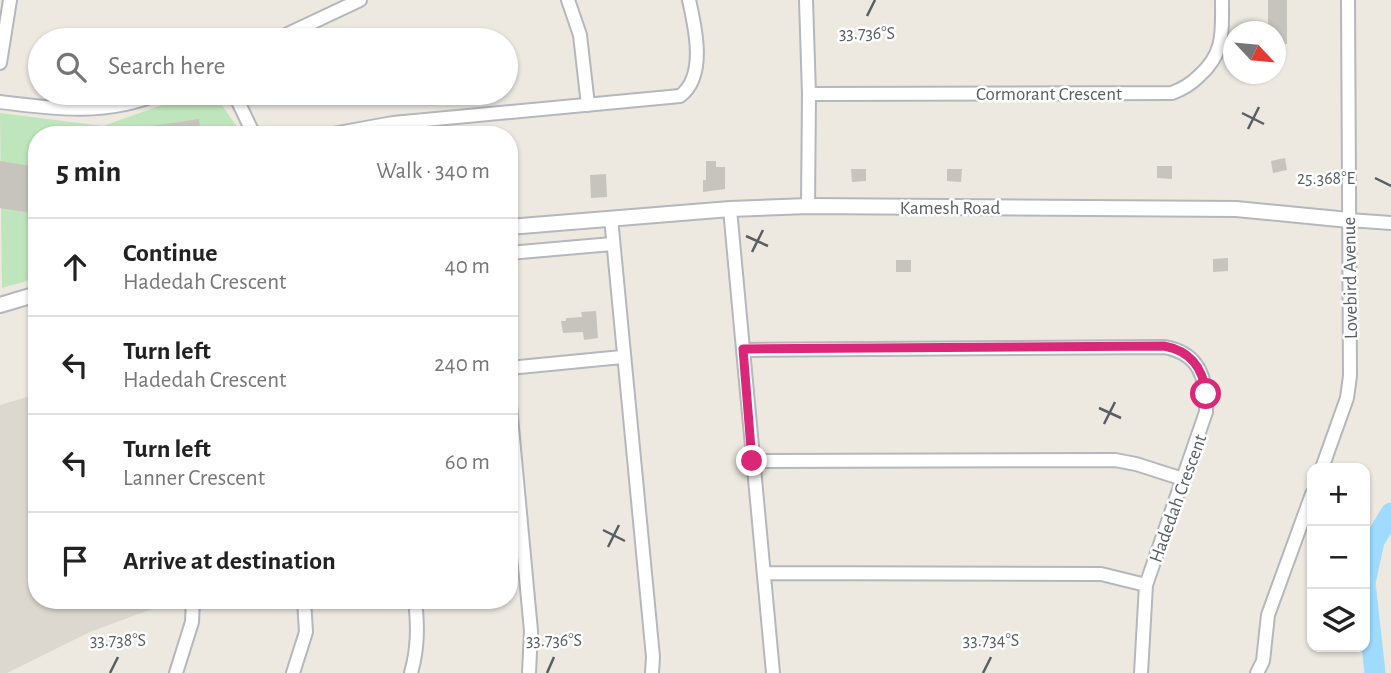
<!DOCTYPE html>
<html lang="en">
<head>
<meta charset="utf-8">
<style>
  body { margin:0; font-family:"Alegreya Sans",sans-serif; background:#f2f2f2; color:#222 }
  .controls { position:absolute; right:21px; bottom:21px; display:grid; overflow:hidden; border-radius:14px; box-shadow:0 2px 5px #0004 }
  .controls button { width:63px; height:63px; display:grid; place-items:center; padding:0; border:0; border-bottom:2px solid #e0e0e0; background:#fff; color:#222; font:35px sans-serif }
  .compass { position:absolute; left:1223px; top:21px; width:63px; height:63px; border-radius:50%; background:#fff; box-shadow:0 2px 5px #0004; rotate:116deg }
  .stop { position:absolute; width:21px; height:21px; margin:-16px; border:5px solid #db2777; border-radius:50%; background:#fff }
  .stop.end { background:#db2777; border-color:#fff; box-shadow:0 2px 7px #0008 }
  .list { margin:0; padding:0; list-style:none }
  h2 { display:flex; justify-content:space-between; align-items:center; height:91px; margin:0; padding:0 28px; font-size:30px }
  h2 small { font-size:23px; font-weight:400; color:#767676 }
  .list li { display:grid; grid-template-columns:46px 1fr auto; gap:21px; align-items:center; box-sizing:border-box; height:98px; padding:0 28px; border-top:2px solid #e0e0e0 }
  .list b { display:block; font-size:26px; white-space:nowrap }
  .list p { margin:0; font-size:23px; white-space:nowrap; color:#767676 }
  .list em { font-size:23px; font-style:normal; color:#767676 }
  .icon { flex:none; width:38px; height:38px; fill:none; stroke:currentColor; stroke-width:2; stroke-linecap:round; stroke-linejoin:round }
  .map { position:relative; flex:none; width:1391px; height:673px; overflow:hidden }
  .search { position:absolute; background:#fff; box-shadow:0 2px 5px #0004; left:28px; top:28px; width:490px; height:77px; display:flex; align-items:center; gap:18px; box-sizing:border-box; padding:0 24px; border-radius:38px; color:#767676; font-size:26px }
  .panel { position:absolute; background:#fff; box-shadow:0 2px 5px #0004; left:28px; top:126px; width:490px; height:483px; border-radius:28px }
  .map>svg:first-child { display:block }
  .education { fill:#ddd8cf }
  .green { fill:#bfe5bc }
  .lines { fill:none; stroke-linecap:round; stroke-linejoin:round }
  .river { stroke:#9edbff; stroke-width:21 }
  .building { fill:#c7c4be }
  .minor-casing { stroke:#b4b7bc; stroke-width:16 }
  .tertiary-casing { stroke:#b4b7bc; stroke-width:18 }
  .minor { stroke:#fff; stroke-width:12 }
  .tertiary { stroke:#fff; stroke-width:14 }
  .route { stroke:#db2777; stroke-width:9 }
  .ticks { fill:none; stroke:#595e62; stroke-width:2.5 }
  .labels { text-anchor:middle; stroke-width:5; stroke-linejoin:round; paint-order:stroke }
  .street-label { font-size:19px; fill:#595e62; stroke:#fff }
  .ticks-label { font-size:18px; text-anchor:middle; fill:#595e62; stroke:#fff; stroke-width:5; stroke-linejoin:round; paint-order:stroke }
</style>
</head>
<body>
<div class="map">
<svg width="1391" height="673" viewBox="0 0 1391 673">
  <rect width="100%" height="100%" fill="#ede9e1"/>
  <!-- education -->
  <path class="education" d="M37,394V600H176L90,632L7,673H0V405Z"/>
  <!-- green -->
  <path class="green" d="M196,93H213L243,135H37V278L2,288L0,113L103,126Z"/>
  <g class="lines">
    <!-- river -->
    <path class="river" d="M1375,673L1365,583L1374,541L1391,513"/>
  </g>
  <!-- building -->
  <path class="building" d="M1268,0H1287V44H1276V32H1268Z
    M199,119L201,135H133L132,129Z
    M1285,158L1287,170L1273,173L1271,161Z
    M0,161L37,167V214L0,208Z
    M706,161H716V167H725V189L703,192V180H706Z
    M1157,166H1172V179L1157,178Z
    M851,169H866V181L852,182Z
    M947,169H962L961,182L947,181Z
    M606,174L607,197L591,198L590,175Z
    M1228,258V271L1213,272V259Z
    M896,260H911V272H896Z
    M596,311L598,338L584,340L583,332L563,333L561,321H566V318L582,317L581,312Z"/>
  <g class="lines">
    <defs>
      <path id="minor" d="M568,0L580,35L588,105
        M806,0L809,94L808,206
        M275,40L360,0
        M0,63L10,0
        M234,93L254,135
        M809,94L1172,93C1183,89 1191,84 1199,76C1225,53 1222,32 1222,0
        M0,102C55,109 108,116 160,93
        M327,135L393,123L680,96C707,76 695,27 689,0
        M730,209L773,673
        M611,218L653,657L652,673
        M1349,220L1391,223
        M509,253L612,244
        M743,350L1164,347C1200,353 1207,379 1206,412L1146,585L1141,673
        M509,368L622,357
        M509,395L531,631L529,673
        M753,461L1115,460L1136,464L1183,479
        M1322,468L1347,398L1350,376L1348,0
        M764,573L1101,574L1146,585
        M176,673L192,622L193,600
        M293,673L306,632L304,600
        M411,673C418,648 418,626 415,600
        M1257,673L1263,661L1268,615L1312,494"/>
      <path id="tertiary" d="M509,227L730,209L808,206L1236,209L1349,220
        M0,305L37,294"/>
    </defs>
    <!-- minor casing -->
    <use href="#minor" class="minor-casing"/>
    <!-- tertiary casing -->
    <use href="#tertiary" class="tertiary-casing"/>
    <!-- minor -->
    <use href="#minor" class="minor"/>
    <!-- tertiary -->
    <use href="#tertiary" class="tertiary"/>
  </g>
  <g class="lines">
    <!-- route -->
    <path class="route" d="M752,461L743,349L1164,346C1191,351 1203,368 1206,394"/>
  </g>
  <!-- ticks -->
  <path class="ticks" d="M867,16L875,0M1242,113L1264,124M1248,129L1259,107M1375,178L1391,186M746,236L768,246M752,252L763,230M1099,408L1121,418M1104,424L1115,402M603,530L625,541M608,547L619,525M110,673L118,657M547,673L554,657M983,673L991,657"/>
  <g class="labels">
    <!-- street labels -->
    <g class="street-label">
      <text x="1049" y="100">Cormorant Crescent</text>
      <text x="950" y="214">Kamesh Road</text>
      <text transform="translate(1349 278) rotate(-91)" y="7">Lovebird Avenue</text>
      <text transform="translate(1177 498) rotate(-70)" y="7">Hadedah Crescent</text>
    </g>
  </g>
  <g class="ticks-label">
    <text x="867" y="39">33.736°S</text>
    <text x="1326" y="184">25.368°E</text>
    <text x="118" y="646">33.738°S</text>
    <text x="554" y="646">33.736°S</text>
    <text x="991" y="646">33.734°S</text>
  </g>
</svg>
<div class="controls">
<button>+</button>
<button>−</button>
<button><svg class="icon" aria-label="layers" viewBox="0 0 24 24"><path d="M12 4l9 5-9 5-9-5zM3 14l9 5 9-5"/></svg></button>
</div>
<svg class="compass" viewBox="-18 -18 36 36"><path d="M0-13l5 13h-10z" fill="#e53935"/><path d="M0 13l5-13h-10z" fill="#767676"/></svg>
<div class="stop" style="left:1206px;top:394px"></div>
<div class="stop end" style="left:752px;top:461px"></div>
<div class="search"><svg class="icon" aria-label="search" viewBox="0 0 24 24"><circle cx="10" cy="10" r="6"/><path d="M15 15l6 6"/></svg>Search here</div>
<section class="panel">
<h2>5 min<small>Walk · 340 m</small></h2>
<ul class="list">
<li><svg class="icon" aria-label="ahead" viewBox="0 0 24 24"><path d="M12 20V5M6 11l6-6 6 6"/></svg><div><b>Continue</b><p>Hadedah Crescent</p></div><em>40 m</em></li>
<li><svg class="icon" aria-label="left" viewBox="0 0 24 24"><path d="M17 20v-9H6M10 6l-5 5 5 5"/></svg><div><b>Turn left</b><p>Hadedah Crescent</p></div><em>240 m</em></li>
<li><svg class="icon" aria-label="left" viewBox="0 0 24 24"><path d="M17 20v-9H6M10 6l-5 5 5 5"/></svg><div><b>Turn left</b><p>Lanner Crescent</p></div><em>60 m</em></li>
<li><svg class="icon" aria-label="arrive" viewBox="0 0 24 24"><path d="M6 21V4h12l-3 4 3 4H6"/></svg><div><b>Arrive at destination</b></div></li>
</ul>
</section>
</div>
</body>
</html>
